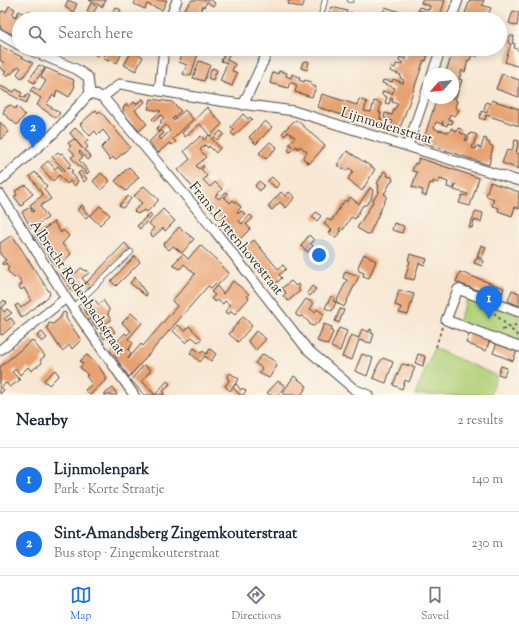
<!DOCTYPE html>
<html lang="en">
<head>
<meta charset="utf-8">
<style>
  body { margin:0; font-family:"Sorts Mill Goudy",serif; background:#f6f6f7; color:#1f2937 }
  .compass { position:absolute; left:423px; top:68px; width:36px; height:36px; border-radius:50%; background:#fff; box-shadow:0 2px 10px #0003; rotate:242deg }
  .you { position:absolute; left:319px; top:255px; width:14px; height:14px; margin:-10px; border:3px solid #fff; border-radius:50%; background:#1a73e8; box-shadow:0 0 0 6px #1a73e833 }
  .badge { display:grid; place-items:center; width:26px; height:26px; border-radius:50%; background:#1a73e8; color:#fff; font-size:13px; font-weight:700 }
  .pin { position:absolute; translate:-50% -33px; filter:drop-shadow(0 1px 2px #0008) }
  .pin::after { content:''; position:absolute; top:21px; width:14px; height:12px; background:inherit; clip-path:polygon(0 0,100% 0,50% 100%) }
  .list { margin:0; padding:0; list-style:none }
  h2 { display:flex; justify-content:space-between; align-items:center; height:52px; margin:0; padding:0 16px; font-size:17px }
  h2 small { font-size:13px; font-weight:400; color:#747a83 }
  .list li { display:grid; grid-template-columns:26px 1fr auto; gap:12px; align-items:center; box-sizing:border-box; height:64px; padding:0 16px; border-top:1px solid #e0e1e3 }
  .list b { display:block; font-size:15px; white-space:nowrap }
  .list p { margin:0; font-size:13px; white-space:nowrap; color:#747a83 }
  .list em { font-size:13px; font-style:normal; color:#747a83 }
  .icon { flex:none; width:22px; height:22px; fill:none; stroke:currentColor; stroke-width:2; stroke-linecap:round; stroke-linejoin:round }
  .map { position:relative; flex:none; width:519px; height:395px; overflow:hidden }
  .search { position:absolute; background:#fff; box-shadow:0 2px 10px #0003; left:12px; right:12px; top:12px; height:44px; display:flex; align-items:center; gap:10px; box-sizing:border-box; padding:0 14px; border-radius:22px; color:#747a83; font-size:15px }
  .sheet { height:180px; background:#fff }
  nav { display:flex; justify-content:space-around; align-items:center; box-sizing:border-box; height:56px; border-top:1px solid #e0e1e3; background:#fff; font-size:11px; color:#747a83 }
  nav a { display:grid; justify-items:center; gap:2px }
  nav .on { color:#1a73e8 }
  .map>svg:first-child { display:block }
  .green { fill:#b0d078; stroke:#6e7e52 }
  .building { fill:#e8a271 }
  .lines { fill:none; stroke-linecap:round; stroke-linejoin:round }
  .service-casing { stroke:#4a4744; stroke-width:6 }
  .minor-casing { stroke:#4a4744; stroke-width:11 }
  .path { stroke:#4a4744; stroke-width:1.5; stroke-dasharray:3 3; stroke-linecap:butt }
  .service { stroke:#fff; stroke-width:4.5 }
  .minor { stroke:#fff; stroke-width:9 }
  .labels { text-anchor:middle; stroke-width:3; stroke-linejoin:round; paint-order:stroke }
  .street-label { font-size:14px; fill:#2b2b2b; stroke:#fbf7ec }
</style>
</head>
<body>
<div class="map">
<svg width="519" height="395" viewBox="0 0 519 395">
  <rect width="100%" height="100%" fill="#fbf7ec"/>
  <filter id="ink" filterUnits="userSpaceOnUse"><feTurbulence type="fractalNoise" baseFrequency=".025" numOctaves="2"/><feDisplacementMap in="SourceGraphic" scale="8" xChannelSelector="R" yChannelSelector="G"/><feConvolveMatrix kernelMatrix="1 2 1 2 8 2 1 2 1" color-interpolation-filters="sRGB"/></filter>
  <filter id="wash" filterUnits="userSpaceOnUse"><feTurbulence type="fractalNoise" baseFrequency=".012" numOctaves="4" result="noise"/><feDisplacementMap in="SourceGraphic" scale="16" xChannelSelector="R" yChannelSelector="G"/><feGaussianBlur stdDeviation="0.9" result="paint"/><feColorMatrix in="noise" values="0 0 0 0 0 0 0 0 0 0 0 0 0 0 0 0 0 1.4 0 .05"/><feComposite in="paint" operator="in"/></filter>
  <g filter="url(#wash)">
    <rect width="100%" height="100%" fill="#f7e7d3"/>
    <!-- green -->
    <path class="green" d="M468,296L519,315V344L458,322Z
      M434,348L497,376L490,395H415Z"/>
    <g id="blocks">
      <!-- building -->
      <path class="building" d="M68,0L77,4L73,12L65,7Z
        M89,0H106L102,7Z
        M136,0H167L162,10L147,4L145,9L134,4Z
        M192,0H211L215,3L213,6L207,2L204,7L202,6L200,14L193,19L183,11Z
        M290,0H305L302,8L288,4Z
        M422,0H445L439,19H420L417,17L418,14L427,17L429,13L418,10L419,7L429,10L430,6L421,3Z
        M470,0H484L482,5L491,8L486,19H463Z
        M91,3L97,7L92,14L87,11Z
        M9,6L15,9L12,15L16,17L19,11L26,15L28,11L31,12L29,19H19V38L0,28V14L2,11L6,12Z
        M115,7L121,10L117,17L111,14Z
        M332,7L347,11L346,14L349,15L350,12L360,16L361,14L368,16L367,19H325Z
        M385,7L409,15L408,19H394L382,15Z
        M513,11L519,13L517,26L509,23Z
        M510,36H514L512,43L515,44L514,48L519,50V67L505,62L511,44L508,43Z
        M0,46L33,63L24,76L21,78L17,74L21,68L18,66L11,74L10,73L7,76L4,74L6,72L0,68L4,63L0,60Z
        M88,49H101L97,56Z
        M108,49L111,50L124,49L117,63L109,59L108,61L103,58Z
        M133,49H141L138,54L143,57L136,71L124,65Z
        M185,49L198,54L191,75L189,74L188,76L183,74L187,65L179,62Z
        M409,49H428V54L426,61L424,60L398,134L389,131L393,121L384,118L385,113L392,115L393,111L398,104L392,102L393,99L391,98L389,104L385,103L387,97L382,95L383,91L392,94L395,88L382,83L383,80L392,82L393,79L403,83L404,80L400,78L401,75L390,71L392,67L395,68L396,64L402,65V62L399,61L400,57L405,59Z
        M454,49H480L477,56L472,54L470,60H468L465,72L462,70L459,79L462,80L455,100L457,101L455,108L459,110L455,116L450,114L449,119L453,121L452,124L448,123L447,126L442,124L443,121L442,124L436,122L434,128L439,131L440,130L447,132H450L451,128L457,132L458,128L461,129L460,133L467,135L465,140L467,141L470,133L475,134L477,135L472,148L476,149L477,146L481,148L484,138L487,139L486,141L490,143L489,145L493,146L489,165L424,143L423,141L437,98H453V74H445Z
        M226,50L230,52L227,60L235,64L232,71L237,73L232,86L220,81L227,63L221,61Z
        M199,61L210,65L204,81L193,78Z
        M307,61L309,62L307,70L301,68L303,62Z
        M39,65L45,68L34,83L29,80Z
        M46,68L74,80L73,84L75,86L69,97L57,90L55,97L53,95L47,103L46,104L60,113L56,118L37,105L41,98L30,91L33,87L40,91L46,81L41,77Z
        M212,68L217,70L213,80L208,78Z
        M279,71L287,73L286,76L291,78L292,74L300,77L299,80L304,82L305,80L312,82L311,85L316,87L312,97L295,92L297,85L290,82L288,88L270,83L273,72L278,74Z
        M502,74L519,80V97L496,89Z
        M0,86L14,92L16,89L22,93L20,96L25,98L27,94L30,96L26,103L0,89Z
        M322,94L357,105L359,99L367,102L364,111L371,112L374,101L378,102L381,104L379,113H381L380,119L382,120L380,128L318,107Z
        M143,99L145,102L135,110L147,124L139,131L122,112L124,110L123,108L127,104L129,107L134,102L136,104Z
        M151,99L172,102L181,111L172,119L174,120L185,110L193,119L173,139L176,142L172,145L169,143L158,153L149,142L161,130L164,133L159,137L161,140L170,131L166,125L158,132L156,129L162,123L160,121L164,118L161,115L154,121L152,119L161,111L148,109Z
        M492,100L519,109V126L486,115L485,120L479,118L482,111L487,113L488,111L484,109L486,102L491,104Z
        M10,105L15,109L17,106L25,115L17,125L3,113L5,108Z
        M207,107L222,124L210,136L200,124L185,137L182,133Z
        M96,110L98,113L100,111L130,147L115,160L113,157L110,160L101,148L110,139L103,130L98,135L95,131L90,136L80,124Z
        M243,114L248,119L250,117L252,119L234,136L231,133L234,130L231,127Z
        M265,121L272,127L256,144L249,137Z
        M294,121L299,122L325,146L309,164L303,158L307,152L300,146L298,149L296,146L290,152L288,150L292,146L289,144L295,137L288,132L285,136L282,133Z
        M0,122L9,132L0,140Z
        M75,128L88,140L85,143L88,147L85,150L91,157L88,160L80,151L79,152L83,157L79,160L89,172L87,174L71,157L75,155L69,148L71,146L68,143L74,139L83,149L70,133Z
        M221,131L224,134L218,140L214,137Z
        M209,135L220,148L216,153L209,146L208,148L205,145L200,150L206,157L196,166L199,169L203,165L204,167L201,169L207,176L203,180L210,187L215,182L222,189L215,196L219,199L226,192L228,194L224,197L230,203L233,200L241,207L237,212L239,213L241,211L245,214L239,221L242,224L250,215L253,218L246,224L250,229L238,241L178,170L190,159L184,151L201,136L204,140Z
        M515,140L519,141L516,153L519,154V169L502,163L507,150L512,151Z
        M270,142L277,147L266,159L259,153Z
        M347,151L375,169L362,191L348,179L353,171L349,168L347,171L337,165Z
        M58,152L60,154L62,153L71,164L67,168L69,167L73,171L71,172L78,181L75,186L70,181L67,184L59,175L53,181L41,167L48,161L55,169L58,166L63,172L65,170L52,157Z
        M419,158L479,178L470,206L459,203L462,195L467,196L468,194L454,190L456,184L453,189L447,187L448,182L440,179L438,183L433,181V184L430,183L426,196L422,195L423,190L412,187L417,172L412,171L415,163L417,164Z
        M129,167L139,177L126,191L115,181Z
        M81,171L87,179L84,182L78,173Z
        M384,171L388,174L387,176L392,177L393,181L391,182L384,194L387,196L369,235L357,228L373,202L372,201L379,192L378,188L379,185L377,184Z
        M35,172L47,186L44,189L51,199L40,206L48,218L31,228L22,212L30,207L32,212L34,211L30,205L43,195L30,176Z
        M101,173L110,181L101,190L93,181Z
        M272,177L279,184L276,188L268,181Z
        M259,181L264,185L260,191L255,186Z
        M490,182L519,192V209L515,207L512,216L498,211L499,208L492,206L494,199L486,196Z
        M26,185L33,194L23,202L24,204L21,206L14,196L17,195L15,191Z
        M144,186L158,199V201L147,212L145,210L137,214L134,211L142,203L134,196Z
        M370,188L373,190L371,199L366,205H363L355,219L351,217L343,230L340,227L339,230L341,231L336,238L329,233L332,230L324,224L327,219L331,221L345,200L347,202L350,197L359,204Z
        M281,192L285,196L289,192L295,197L286,208L280,202L272,210L268,206Z
        M128,196L131,199L123,208L119,205Z
        M82,205L84,207L83,209L89,215L86,218L77,210Z
        M100,206L110,215L100,225L90,216Z
        M163,209L175,221L165,231L163,228L153,237L151,235V231L154,228L149,224Z
        M476,211L483,213L481,222L474,220L472,228L469,227Z
        M316,212L321,216L317,221L312,217Z
        M150,213L152,216L140,229L137,226Z
        M54,222L61,233L63,230L69,236L62,244L71,254L57,268L35,235Z
        M394,223L404,226L402,233L392,230Z
        M179,227L194,239L182,253L173,246L169,250L163,245Z
        M12,235L50,293L49,296L22,318L15,306L18,304L21,308L31,300L24,288L21,290L19,286L22,284L17,276L14,278L7,270L9,268L6,263L3,265L2,263L6,260L0,254V243Z
        M309,235L314,240L311,244L313,246L308,252L301,246Z
        M254,240L278,269L283,265L286,269L279,275L282,278L274,285L244,248Z
        M125,243L130,249L91,288L86,283Z
        M200,245L221,264L222,267L229,273L218,285L216,283L211,288L208,286L129,377L110,349L125,333L127,335L131,331L122,323L131,313L142,323L128,339L133,343L128,350L131,353L128,359L141,344L143,346L177,306L172,301L195,274L184,264L180,269L172,265L183,254L188,259Z
        M481,245L486,247L482,258L477,257Z
        M364,254L376,261L369,278L363,276L364,273L359,271L358,267Z
        M410,254L427,259L425,265L419,263L414,280L405,278L410,261L408,260Z
        M135,256L140,262L116,286L111,281Z
        M476,258L484,261L482,266L474,263Z
        M81,268L86,271L87,270L89,273L82,278L86,283L73,292L60,273L67,269L70,272L72,270L75,274Z
        M345,271L359,276L344,307L336,302L347,280L343,278Z
        M460,272L504,288L500,299L456,282Z
        M135,277L147,295L146,296L130,283Z
        M233,281L249,294L247,296L249,298L235,314L231,311L229,314L225,312L230,305L225,301L223,304L218,300L216,302L211,299L215,295L211,292L217,286L223,294Z
        M291,281L296,286L298,284L300,287L298,289L300,291L288,301L283,296L286,293L282,288Z
        M312,286L316,289L310,296L307,293Z
        M399,290L414,294L408,315L399,313L401,307L395,305Z
        M512,290L519,293V306L508,301Z
        M331,296L335,298L333,301L336,302L332,311L325,308Z
        M93,298L99,305L103,300L109,309L108,315L111,320L97,329L83,308Z
        M306,299L313,303V305L310,309L315,312L317,309L324,314L318,324L317,323L314,326L310,325L309,322L302,316L299,317L296,315V313Z
        M4,300L7,303L1,308L4,312L7,309L12,313L4,319L6,321L11,318L15,324L2,335L0,334V304Z
        M340,309L344,310L339,323L335,321Z
        M63,312L66,313V318L81,340L72,349L70,345L62,351L47,328L49,323L53,324L61,317Z
        M243,316L252,326L238,342L229,334Z
        M324,324L332,327L331,331L333,332L328,345L317,341Z
        M178,325L185,331L189,326L202,339L198,342L192,337L186,343L173,331Z
        M111,326L115,332L104,339L100,333Z
        M339,328L347,331L340,351L331,347Z
        M362,329L369,332L370,329L372,330L371,333L374,334L371,343L359,340L352,360L342,357L351,335L359,338Z
        M256,331L266,339L256,350L248,341Z
        M42,332L47,338L42,342L37,336Z
        M470,332L490,339L486,351L466,343Z
        M32,340L45,356L40,360L42,363L31,371L28,367L20,375L16,369L12,372L20,380L10,387L6,383L1,387L4,390L0,394V367Z
        M497,342L517,350L513,361L493,353Z
        M194,348L201,353L203,351L206,354L210,349L216,354L211,361L205,356L200,362L190,353Z
        M263,354L276,362L275,364L277,366L269,378L259,373L262,368L255,363Z
        M362,354L373,358L367,376L355,371Z
        M418,354L425,356L423,366L415,363Z
        M87,355L98,365L107,379L90,395L85,390L92,384L86,376L88,375L80,367L83,364L80,361Z
        M383,358L393,362L386,383L373,378L378,365Z
        M402,364L415,367L409,382L405,380L402,389L393,385Z
        M144,365L151,370L142,381L155,395H144L131,380Z
        M501,366L507,368L504,376L498,374Z
        M55,370L59,375L49,385L44,380Z
        M230,373L239,379L230,391L225,386L229,381L227,377Z
        M294,376L307,386L301,395H286L283,393L285,389Z
        M167,381L170,384L164,390L163,394L165,395H155Z
        M278,381L285,386L278,395H270L267,393Z
        M236,384L241,390L243,388L246,391L243,395H240L233,387Z
        M113,388L117,395H103Z"/>
    </g>
  </g>
  <g filter="url(#ink)">
    <use href="#blocks" fill-opacity="0" stroke="#4a4744" stroke-width="1"/>
    <g class="lines">
      <defs>
        <path id="service" d="M350,0H351
          M320,19L325,0
          M250,49L265,56
          M72,308L131,252"/>
        <path id="minor" d="M170,19L177,0
          M451,19L458,0
          M0,34L19,45
          M27,49L76,69L88,77L90,93
          M432,74L441,49
          M159,91L164,49
          M90,93L103,97L118,115L215,231L307,349L354,389L368,395
          M103,97L120,84L219,101L294,111L519,181
          M243,105L269,49
          M408,145L429,84
          M0,181L54,133L90,93
          M0,194L66,298L134,395
          M519,312L458,289L446,320L519,347
          M0,350L66,298"/>
      </defs>
      <!-- service casing -->
      <use href="#service" class="service-casing"/>
      <!-- minor casing -->
      <use href="#minor" class="minor-casing"/>
      <!-- path -->
      <path class="path" d="M494,313L519,337
        M502,330L519,324
        M436,347L442,327"/>
      <!-- service -->
      <use href="#service" class="service"/>
      <!-- minor -->
      <use href="#minor" class="minor"/>
    </g>
  </g>
  <g class="labels">
    <!-- street labels -->
    <g class="street-label">
      <text transform="translate(387 125) rotate(17)" y="5">Lijnmolenstraat</text>
      <text transform="translate(237 238) rotate(51)" y="5">Frans Uyttenhovestraat</text>
      <text transform="translate(78 287) rotate(56)" y="5">Albrecht Rodenbachstraat</text>
    </g>
  </g>
</svg>
<svg class="compass" viewBox="-18 -18 36 36"><path d="M0-13l5 13h-10z" fill="#e53935"/><path d="M0 13l5-13h-10z" fill="#747a83"/></svg>
<div class="you"></div>
<div class="pin badge" style="left:489px;top:319px">1</div>
<div class="pin badge" style="left:33px;top:148px">2</div>
<div class="search"><svg class="icon" aria-label="search" viewBox="0 0 24 24"><circle cx="10" cy="10" r="6"/><path d="M15 15l6 6"/></svg>Search here</div>
</div>
<section class="sheet">
<h2>Nearby<small>2 results</small></h2>
<ul class="list">
<li><span class="badge">1</span><div><b>Lijnmolenpark</b><p>Park · Korte Straatje</p></div><em>140 m</em></li>
<li><span class="badge">2</span><div><b>Sint-Amandsberg Zingemkouterstraat</b><p>Bus stop · Zingemkouterstraat</p></div><em>230 m</em></li>
</ul>
</section>
<nav>
<a class="on"><svg class="icon" aria-label="map" viewBox="0 0 24 24"><path d="M3 6l6-2 6 2 6-2v14l-6 2-6-2-6 2zM9 4v14M15 6v14"/></svg>Map</a>
<a><svg class="icon" aria-label="directions" viewBox="0 0 24 24"><path d="M12 3l9 9-9 9-9-9zM9 14v-3h6M13 9l2 2-2 2"/></svg>Directions</a>
<a><svg class="icon" aria-label="saved" viewBox="0 0 24 24"><path d="M7 4h10v16l-5-4-5 4z"/></svg>Saved</a>
</nav>
</body>
</html>
